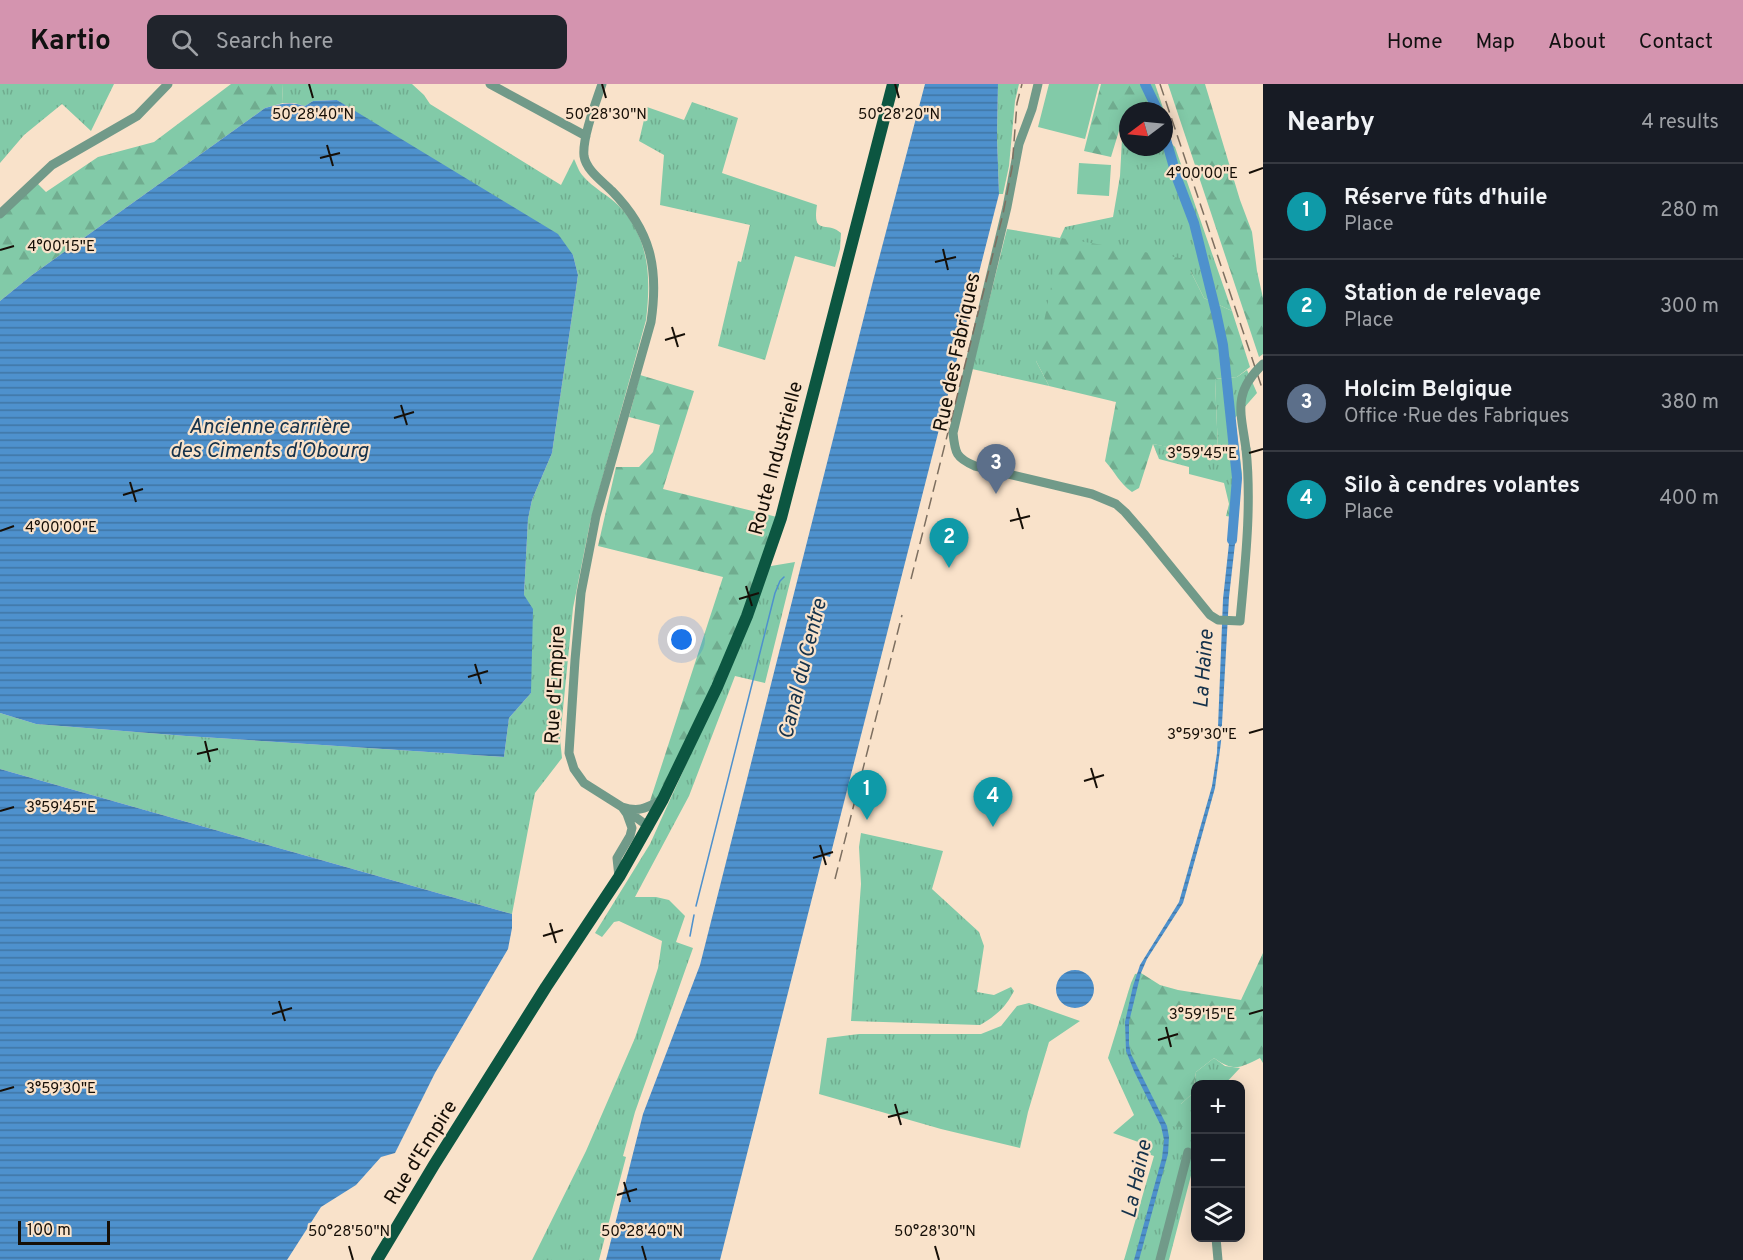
<!DOCTYPE html>
<html lang="en">
<head>
<meta charset="utf-8">
<style>
  body { margin:0; font-family:Overpass,sans-serif; background:#20242c; color:#f1f3f6 }
  .controls { position:absolute; right:18px; bottom:18px; display:grid; overflow:hidden; border-radius:12px; box-shadow:0 3px 15px #0003 }
  .controls button { width:54px; height:54px; display:grid; place-items:center; padding:0; border:0; border-bottom:2px solid #363941; background:#171b24; color:#f1f3f6; font:30px sans-serif }
  .compass { position:absolute; left:1119px; top:18px; width:54px; height:54px; border-radius:50%; background:#171b24; box-shadow:0 3px 15px #0003; rotate:254deg }
  .scale { position:absolute; left:18px; bottom:15px; width:92px; box-sizing:border-box; padding-left:6px; border:3px solid #160f07; border-top:0; font-size:16px; line-height:21px; white-space:nowrap; color:#160f07; -webkit-text-stroke:4px #f9e2ca; paint-order:stroke }
  .you { position:absolute; left:682px; top:556px; width:21px; height:21px; margin:-15px; border:4px solid #fff; border-radius:50%; background:#1a73e8; box-shadow:0 0 0 9px #1a73e833 }
  .badge { display:grid; place-items:center; width:39px; height:39px; border-radius:50%; background:#d494af; color:#fff; font-size:20px; font-weight:700 }
  .pin { position:absolute; translate:-50% -50px; filter:drop-shadow(0 2px 3px #0008) }
  .pin::after { content:''; position:absolute; top:32px; width:21px; height:18px; background:inherit; clip-path:polygon(0 0,100% 0,50% 100%) }
  .list { margin:0; padding:0; list-style:none }
  h2 { display:flex; justify-content:space-between; align-items:center; height:78px; margin:0; padding:0 24px; font-size:26px }
  h2 small { font-size:20px; font-weight:400; color:#9ea1a6 }
  .list li { display:grid; grid-template-columns:39px 1fr auto; gap:18px; align-items:center; box-sizing:border-box; height:96px; padding:0 24px; border-top:2px solid #363941 }
  .list b { display:block; font-size:22px; white-space:nowrap }
  .list p { margin:0; font-size:20px; white-space:nowrap; color:#9ea1a6 }
  .list em { font-size:20px; font-style:normal; color:#9ea1a6 }
  .icon { flex:none; width:33px; height:33px; fill:none; stroke:currentColor; stroke-width:2; stroke-linecap:round; stroke-linejoin:round }
  .map { position:relative; flex:none; width:1263px; height:1176px; overflow:hidden }
  header { display:flex; align-items:center; gap:36px; box-sizing:border-box; height:84px; padding:0 30px; background:#d494af; color:#111 }
  header strong { font-size:28px }
  nav { display:flex; gap:33px; margin-inline-start:auto; font-size:21px }
  .search { width:420px; height:54px; background:#20242c; display:flex; align-items:center; gap:15px; box-sizing:border-box; padding:0 21px; border-radius:12px; color:#9ea1a6; font-size:22px }
  main { display:flex }
  aside { flex:1; background:#171b24 }
  .map>svg:first-child { display:block }
  .grass { fill:url(#grass-tufts) }
  .forest { fill:url(#forest-firs) }
  .pitch { fill:#82caa8 }
  .water { fill:url(#water-rules) }
  .lines { fill:none; stroke-linecap:round; stroke-linejoin:round }
  .stream { stroke:#4e91cd; stroke-width:1.5 }
  .river { stroke:#4e91cd; stroke-width:10 }
  .minor { stroke:#719a89; stroke-width:9 }
  .major { stroke:#0c5641; stroke-width:12 }
  .rail { stroke:#7d6f60; stroke-width:1.5; stroke-dasharray:12 6; stroke-linecap:butt }
  .minor-bridge { stroke:#719a89; stroke-width:9 }
  .ticks { fill:none; stroke:#160f07; stroke-width:2 }
  .labels { text-anchor:middle; stroke-width:4.5; stroke-linejoin:round; paint-order:stroke }
  .street-label { font-size:20px; fill:#160f07; stroke:#f9e2ca }
  .water-label { font-size:21px; font-style:italic; fill:#15324b; stroke:#f9e2ca }
  .ticks-label { font-size:15px; text-anchor:middle; fill:#160f07; stroke:#f9e2ca; stroke-width:4.5; stroke-linejoin:round; paint-order:stroke }
</style>
</head>
<body>
<header>
<strong>Kartio</strong>
<div class="search"><svg class="icon" aria-label="search" viewBox="0 0 24 24"><circle cx="10" cy="10" r="6"/><path d="M15 15l6 6"/></svg>Search here</div>
<nav><a>Home</a><a>Map</a><a>About</a><a>Contact</a></nav>
</header>
<main>
<div class="map">
<svg width="1263" height="1176" viewBox="0 0 1263 1176">
  <defs>
    <pattern id="grass-tufts" width="24" height="20" patternUnits="userSpaceOnUse" patternTransform="scale(1.5)"><rect width="24" height="20" fill="#82caa8"/><path d="M3 7l-1-3M5 7V3M7 7l1-3M15 17l-1-3M17 17v-4M19 17l1-3" fill="none" stroke="#70ac8f"/></pattern>
    <pattern id="forest-firs" width="22" height="20" patternUnits="userSpaceOnUse" patternTransform="scale(1.5)"><rect width="22" height="20" fill="#82caa8"/><path d="M5 1l3.5 6h-7zM16 11l3.5 6h-7z" fill="#70ac8f"/></pattern>
    <pattern id="water-rules" width="6" height="5" patternUnits="userSpaceOnUse" patternTransform="scale(1.5)"><rect width="6" height="5" fill="#4e91cd"/><path d="M0 2.5h6" fill="none" stroke="#4075a4"/></pattern>
  </defs>
  <rect width="100%" height="100%" fill="#f9e2ca"/>
  <!-- grass -->
  <path class="grass" d="M0,0H114L91,47L62,20L24,51L0,79Z
    M282,0H412L424,11L430,20L561,101L574,75C577,81 579,88 583,92C593,104 608,111 619,122C650,155 651,194 646,236L590,439L573,524L560,655L562,674L535,709L512,830L0,685V629L36,640L186,652L504,673L509,634L531,609L524,511L528,435L532,416L552,369L578,191L573,171L337,16L313,17L305,22L294,19H283Z
    M998,0H1019L1015,17L1009,82L1003,110H999L997,53Z
    M692,18L738,34L722,89L817,121C812,153 827,136 841,149L840,165L835,183L795,172L765,276L718,262L738,177L741,178L750,141L660,121L664,71L639,57L647,23L684,36Z
    M1123,37L1128,38V63H1164V52L1175,63L1232,227L1204,214L1191,188L1036,277L1049,302L972,285L1007,145L1060,154L1065,143L1113,133L1120,92Z
    M1247,286L1257,309L1235,334L1242,390L1238,434L1226,432L1229,420L1224,399L1189,390V383L1159,375L1153,360L1214,372L1218,367L1215,295L1237,293Z
    M795,478L765,599L735,592L689,712L635,813H656L669,816L685,832L676,858L693,864L635,1028L623,1072L626,1073L599,1176H532L586,1067L635,954L658,884L662,857L619,837L614,838L602,853L595,849L650,760L727,590L765,483Z
    M861,749L943,767L932,805L979,848L984,862L977,908L994,911L1011,903L1014,907C1005,924 997,931 980,941L851,937L861,800L859,763Z
    M1141,889L1131,928L1129,947L1181,1020L1193,1009L1196,988L1214,974L1225,982L1240,984L1225,1000H1196L1195,1076L1169,1176H1124L1154,1072L1145,1069L1144,1060L1113,1049L1134,1031L1108,974L1131,899L1135,890Z
    M1029,919L1080,937L1049,958L1028,1028L1020,1064L941,1045L819,1010L827,954L859,950H981L1001,942L1017,922Z"/>
  <!-- forest -->
  <path class="forest" d="M231,0H282L283,19L265,24L32,191L0,217V130L35,97L46,108L98,73L154,58Z
    M1101,0H1155L1164,27H1128V38L1122,37L1111,73L1084,67Z
    M1168,0H1205L1240,116L1252,148L1257,187L1263,214V270L1259,273Z
    M1061,154L1180,174L1191,188L1204,214L1232,227L1250,283L1237,293L1215,295L1218,367L1213,373L1153,360L1139,404L1132,408C1120,400 1115,388 1105,377L1116,318L1049,302L1036,277Z
    M640,291L694,307L663,405L781,434L769,470L663,715L650,717L723,493L598,462L616,383H639L653,368L660,341L629,333Z
    M1263,869V979L1260,974C1240,984 1234,988 1214,974L1196,988L1193,1009L1181,1020L1184,1043L1167,1042C1156,1020 1134,985 1130,962C1125,938 1134,912 1141,889L1160,901L1178,906L1241,916Z"/>
  <!-- pitch -->
  <path class="pitch" d="M1049,0H1099L1085,55L1038,43Z
    M1079,79L1111,81L1109,112L1077,110Z"/>
  <!-- water -->
  <path class="water" d="M925,0H998L997,53L999,110L830,773L823,771L720,1176H606L643,1030L700,881L873,197Z
    M337,16L558,150L573,171L578,191L552,369L532,416L528,435L524,511L533,525L531,609L509,634L504,673L186,652L36,640L0,629V217L32,191L265,24C280,20 290,17 305,22L313,17Z
    M1231,441L1237,442L1229,513L1221,658L1215,704L1183,819L1147,875L1141,889L1129,938V960L1131,970L1167,1042L1169,1053L1168,1070L1139,1176H1134L1162,1074L1164,1056L1161,1042L1134,987L1126,967L1125,938L1133,902L1140,881L1179,818L1212,702L1217,669L1223,515Z
    M0,685L512,830V844L508,865L435,989L395,1069L381,1073L356,1101L321,1123L287,1176H0Z
    M1056 905a19 19 0 1 1 38 0a19 19 0 1 1-38 0Z"/>
  <g class="lines">
    <!-- stream -->
    <path class="stream" d="M696,822L775,509L780,497L784,493
      M690,852L694,831"/>
    <!-- river -->
    <path class="river" d="M1145,0L1158,27
      M1164,49L1178,97L1194,139L1216,228L1223,261L1237,394L1232,456"/>
    <!-- minor -->
    <path class="minor" d="M490,0L586,52
      M602,0C596,18 582,54 584,72C586,86 602,97 612,107C651,147 659,184 651,238L596,432L581,509L575,576L569,669L574,685L584,699L622,723L649,743
      M1038,0L1032,25L1019,60L1007,123L953,349C955,369 956,374 975,382L1092,410L1116,420L1125,428L1145,451L1210,531L1218,536L1240,537C1245,481 1252,422 1246,365
      M0,130L52,81L137,32L168,0
      M619,793L617,774L630,752L632,744L627,730L622,723C641,729 647,723 663,715
      M1216,1154L1218,1176
      M1160,1176L1188,1068"/>
    <!-- major -->
    <path class="major" d="M377,1176L434,1081L546,903L619,793L663,715L717,603L747,532L781,434L893,0"/>
    <!-- rail -->
    <path class="rail" d="M1160,0L1263,307
      M911,495L1003,130L1012,84L1017,19L1022,0
      M835,795L902,531"/>
    <!-- minor-bridge -->
    <path class="minor-bridge" d="M1246,365C1241,328 1232,309 1263,280"/>
  </g>
  <!-- ticks -->
  <path class="ticks" d="M309,0L313,14M602,0L606,14M895,0L899,14M327,61L333,82M320,74L340,69M1249,89L1263,84M943,165L948,186M0,166L14,162M935,178L956,173M672,243L678,263M665,256L685,250M401,321L407,341M394,334L414,328M1249,369L1263,365M130,398L136,418M123,411L143,405M1017,424L1023,445M1010,437L1030,432M0,447L14,442M746,502L752,522M739,515L759,509M475,580L481,600M468,593L488,587M1249,649L1263,645M205,657L210,678M197,670L218,665M1091,684L1097,704M1084,697L1104,691M0,727L14,723M820,761L826,781M813,774L833,768M550,839L556,859M543,852L563,846M279,917L285,937M272,930L292,924M1249,930L1263,926M1166,943L1171,963M1158,956L1178,950M0,1007L14,1003M895,1020L901,1041M888,1033L908,1028M624,1098L630,1118M617,1111L637,1105M349,1162L353,1176M642,1162L646,1176M935,1162L939,1176"/>
  <g class="labels">
    <!-- street labels -->
    <g class="street-label">
      <text transform="translate(956 268) rotate(-78)" y="7">Rue des Fabriques</text>
      <text transform="translate(775 374) rotate(-75)" y="7">Route Industrielle</text>
      <text transform="translate(554 601) rotate(-87)" y="7">Rue d'Empire</text>
      <text transform="translate(420 1068) rotate(-58)" y="7">Rue d'Empire</text>
    </g>
    <!-- water labels -->
    <g class="water-label">
      <text x="269" y="349">Ancienne carrière<tspan x="269" dy="24">des Ciments d'Obourg</tspan></text>
      <text transform="translate(802 585) rotate(-76)" y="7">Canal du Centre</text>
      <text transform="translate(1203 585) rotate(-86)" y="7">La Haine</text>
      <text transform="translate(1136 1095) rotate(-78)" y="7">La Haine</text>
    </g>
  </g>
  <g class="ticks-label">
    <text x="313" y="35">50°28'40"N</text>
    <text x="606" y="35">50°28'30"N</text>
    <text x="899" y="35">50°28'20"N</text>
    <text x="1202" y="94">4°00'00"E</text>
    <text x="61" y="167">4°00'15"E</text>
    <text x="1202" y="374">3°59'45"E</text>
    <text x="61" y="448">4°00'00"E</text>
    <text x="1202" y="655">3°59'30"E</text>
    <text x="61" y="728">3°59'45"E</text>
    <text x="1202" y="935">3°59'15"E</text>
    <text x="61" y="1009">3°59'30"E</text>
    <text x="349" y="1152">50°28'50"N</text>
    <text x="642" y="1152">50°28'40"N</text>
    <text x="935" y="1152">50°28'30"N</text>
  </g>
</svg>
<div class="controls">
<button>+</button>
<button>−</button>
<button><svg class="icon" aria-label="layers" viewBox="0 0 24 24"><path d="M12 4l9 5-9 5-9-5zM3 14l9 5 9-5"/></svg></button>
</div>
<svg class="compass" viewBox="-18 -18 36 36"><path d="M0-13l5 13h-10z" fill="#e53935"/><path d="M0 13l5-13h-10z" fill="#9ea1a6"/></svg>
<div class="scale">100 m</div>
<div class="you"></div>
<div class="pin badge" style="left:867px;top:736px;background:#0f9aa8">1</div>
<div class="pin badge" style="left:949px;top:484px;background:#0f9aa8">2</div>
<div class="pin badge" style="left:996px;top:410px;background:#5c6f8a">3</div>
<div class="pin badge" style="left:993px;top:743px;background:#0f9aa8">4</div>
</div>
<aside>
<h2>Nearby<small>4 results</small></h2>
<ul class="list">
<li><span class="badge" style="background:#0f9aa8">1</span><div><b>Réserve fûts d'huile</b><p>Place</p></div><em>280 m</em></li>
<li><span class="badge" style="background:#0f9aa8">2</span><div><b>Station de relevage</b><p>Place</p></div><em>300 m</em></li>
<li><span class="badge" style="background:#5c6f8a">3</span><div><b>Holcim Belgique</b><p>Office · Rue des Fabriques</p></div><em>380 m</em></li>
<li><span class="badge" style="background:#0f9aa8">4</span><div><b>Silo à cendres volantes</b><p>Place</p></div><em>400 m</em></li>
</ul>
</aside>
</main>
</body>
</html>
